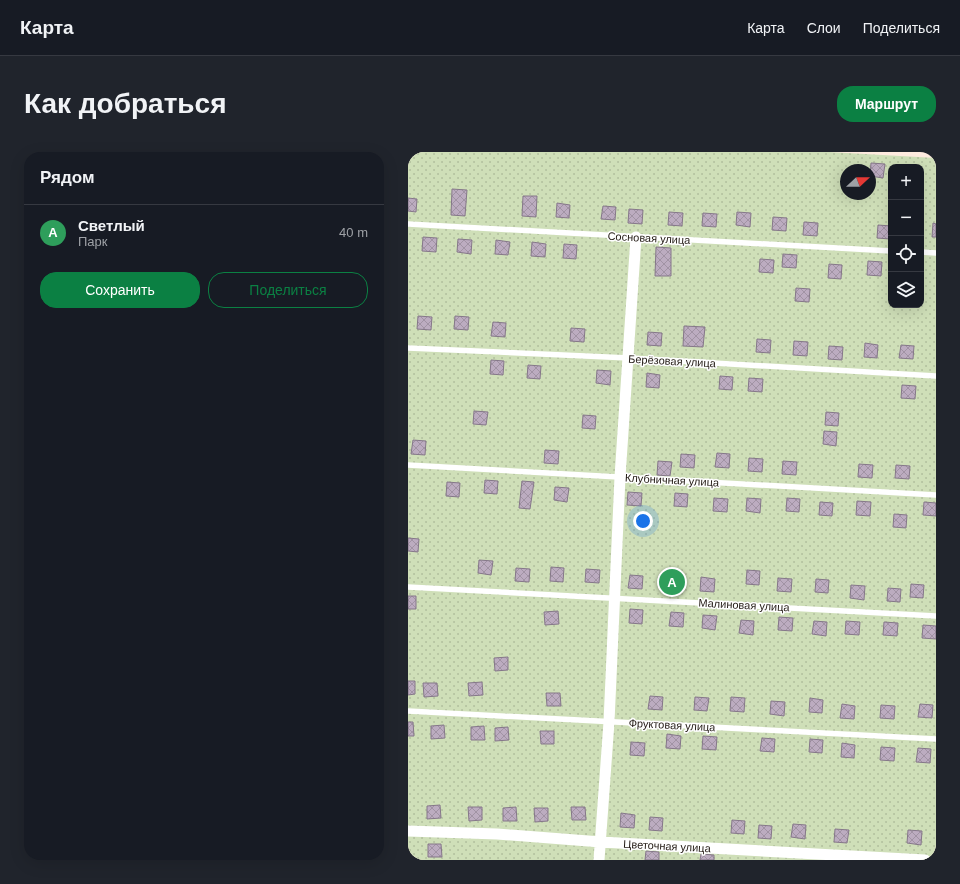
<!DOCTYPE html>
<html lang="ru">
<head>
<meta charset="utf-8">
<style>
  body { margin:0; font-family:Helvetica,sans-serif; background:#20242c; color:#f1f3f6 }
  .controls { position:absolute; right:12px; top:12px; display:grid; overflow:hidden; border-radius:8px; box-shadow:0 4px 16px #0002 }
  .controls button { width:36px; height:36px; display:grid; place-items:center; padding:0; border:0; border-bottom:1px solid #363941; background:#171b24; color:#f1f3f6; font:20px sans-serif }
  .compass { position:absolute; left:432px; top:12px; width:36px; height:36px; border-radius:50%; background:#171b24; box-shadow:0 4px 16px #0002; rotate:68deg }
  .you { position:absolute; left:235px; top:369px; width:14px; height:14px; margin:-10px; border:3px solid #fff; border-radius:50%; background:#1a73e8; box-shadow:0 0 0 6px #1a73e833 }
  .badge { display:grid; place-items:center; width:26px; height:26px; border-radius:50%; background:#0b8043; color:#fff; font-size:13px; font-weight:700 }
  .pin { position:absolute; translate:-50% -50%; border:2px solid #fff; box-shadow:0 1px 4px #0006 }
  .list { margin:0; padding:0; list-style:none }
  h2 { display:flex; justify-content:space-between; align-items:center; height:52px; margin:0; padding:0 16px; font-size:17px }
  h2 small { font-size:13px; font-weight:400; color:#9ea1a6 }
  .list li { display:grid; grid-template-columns:26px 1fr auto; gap:12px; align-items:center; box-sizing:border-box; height:56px; padding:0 16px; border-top:1px solid #363941 }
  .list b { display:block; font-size:15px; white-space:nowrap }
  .list p { margin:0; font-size:13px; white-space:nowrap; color:#9ea1a6 }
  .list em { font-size:13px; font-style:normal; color:#9ea1a6 }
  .actions { display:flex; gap:8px; padding:12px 16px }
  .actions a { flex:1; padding:9px 0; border:1px solid #0b8043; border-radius:16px; text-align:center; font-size:14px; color:#0b8043 }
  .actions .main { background:#0b8043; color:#fff }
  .icon { flex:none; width:22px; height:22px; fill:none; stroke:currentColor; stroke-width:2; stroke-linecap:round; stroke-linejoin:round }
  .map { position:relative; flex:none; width:528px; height:708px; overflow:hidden; border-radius:16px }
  header { display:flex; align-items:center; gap:24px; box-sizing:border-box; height:56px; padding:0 20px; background:#171b24; border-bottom:1px solid #363941 }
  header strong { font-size:19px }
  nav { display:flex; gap:22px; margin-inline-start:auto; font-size:14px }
  .intro { display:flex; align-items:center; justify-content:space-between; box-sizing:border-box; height:96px; padding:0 24px }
  h1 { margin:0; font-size:28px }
  .button { padding:10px 18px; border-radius:16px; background:#0b8043; color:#fff; font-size:14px; font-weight:700 }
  main { display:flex; gap:24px; padding:0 24px }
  aside { flex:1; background:#171b24; border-radius:16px; box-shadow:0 4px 16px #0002 }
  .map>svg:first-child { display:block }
  .garden { fill:url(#garden-dots); fill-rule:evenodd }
  .building { fill:url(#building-cross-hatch); stroke:#857789 }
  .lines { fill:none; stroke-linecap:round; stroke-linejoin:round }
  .service { stroke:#fff; stroke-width:5.5 }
  .minor { stroke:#fff; stroke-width:11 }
  .labels { text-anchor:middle; stroke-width:3; stroke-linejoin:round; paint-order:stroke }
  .street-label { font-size:11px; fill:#221a14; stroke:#fff }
</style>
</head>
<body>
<header>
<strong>Карта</strong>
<nav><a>Карта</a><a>Слои</a><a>Поделиться</a></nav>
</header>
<div class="intro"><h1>Как добраться</h1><a class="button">Маршрут</a></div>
<main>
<aside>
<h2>Рядом<small></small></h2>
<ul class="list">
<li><span class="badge" style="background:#2e9e5b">A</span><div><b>Светлый</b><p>Парк</p></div><em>40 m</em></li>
</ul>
<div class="actions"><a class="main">Сохранить</a><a>Поделиться</a></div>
</aside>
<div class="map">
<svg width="528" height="708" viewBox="0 0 528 708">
  <defs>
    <pattern id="garden-dots" width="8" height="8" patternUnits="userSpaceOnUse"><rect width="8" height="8" fill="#cfdfb8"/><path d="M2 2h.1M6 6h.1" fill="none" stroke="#b1bf9d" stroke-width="1.8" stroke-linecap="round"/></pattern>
    <pattern id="building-cross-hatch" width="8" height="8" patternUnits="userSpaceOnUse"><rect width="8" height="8" fill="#bcacc0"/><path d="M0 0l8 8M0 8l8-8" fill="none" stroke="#a193a4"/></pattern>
  </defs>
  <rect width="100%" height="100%" fill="#feebdf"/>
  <!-- garden -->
  <path class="garden" d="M0,0H421L528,6V708H0ZM483,15H513V153H483ZM438,18H462V42H438Z"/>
  <!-- building -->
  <path class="building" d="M463,11L477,12L475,26L462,24Z
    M44,37L59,38L57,64L43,63Z
    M115,44H129L128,65L114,64Z
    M0,46L9,47L8,60L0,59Z
    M149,51L162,53L161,66L148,65Z
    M195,54L208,55L207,68L193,67Z
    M221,57L235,58L234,72L220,71Z
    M261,60L275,61L274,74L260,73Z
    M329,60L343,61L342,75L328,73Z
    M295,61L309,62L308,75L294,74Z
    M365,65L379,66L378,79L364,78Z
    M396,70L410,71L409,84L395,83Z
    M525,71L528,72V85H524Z
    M470,73L483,74L482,87L469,86Z
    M15,85L29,86L28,100L14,99Z
    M50,87L64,88L63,102L49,100Z
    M88,88L102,90L100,103L87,102Z
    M124,90L138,92L137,105L123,104Z
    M156,92L169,93L168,107L155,106Z
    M248,95L263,96V124H247Z
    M375,102L389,103L388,116L374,115Z
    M352,107L366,108L365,121L351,120Z
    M460,109L474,110L473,124L459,123Z
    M421,112L434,113L433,127L420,126Z
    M388,136L402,137L401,150L387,149Z
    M10,164L24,165L23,178L9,177Z
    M47,164L61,165L60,178L46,177Z
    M85,170L98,171L97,185L83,184Z
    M276,174L297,175L295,195L275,194Z
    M163,176L177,177L176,190L162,189Z
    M240,180L254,181L253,194L239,193Z
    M349,187L363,188L362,201L348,200Z
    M386,189L400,190L399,204L385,203Z
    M457,191L470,193L469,206L456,205Z
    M493,193L506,194L505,207L491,206Z
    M421,194L435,195L434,208L420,207Z
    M83,208L96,209L95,223L82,222Z
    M120,213L133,214L132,227L119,226Z
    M189,218L203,219L202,233L188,231Z
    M239,221L252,223L251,236L238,235Z
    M312,224L325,225L324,238L311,237Z
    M341,226L355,227L354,240L340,239Z
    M494,233L508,234L507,247L493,246Z
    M66,259L80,260L78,273L65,272Z
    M418,260L431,261L430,274L417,273Z
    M175,263L188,264L187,277L174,276Z
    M416,279L429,280L428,294L415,292Z
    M5,288L18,289L17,303L3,302Z
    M137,298L151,299L150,312L136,311Z
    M309,301L322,302L321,316L307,315Z
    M273,302L287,303L286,316L272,315Z
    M341,306L355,307L354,320L340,319Z
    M250,309L264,310L262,324L249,323Z
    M375,309L389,310L388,323L374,322Z
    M451,312L465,313L464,326L450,325Z
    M488,313L502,314L501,327L487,326Z
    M77,328L90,329L89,342L76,341Z
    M114,329L126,330L122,357L111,356Z
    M39,330L52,331L51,345L38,344Z
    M147,335L161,336L159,350L146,348Z
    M220,340L234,341L233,354L219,353Z
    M267,341L280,342L279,355L266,354Z
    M306,346L320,347L319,360L305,359Z
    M339,346L353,347L352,361L338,359Z
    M379,346L392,347L391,360L378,359Z
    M449,349L463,350L462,364L448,363Z
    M412,350L425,351L424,364L411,363Z
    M516,350L528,351V364L515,363Z
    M486,362L499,363L498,376L485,375Z
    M0,386L11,387L10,400L0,399Z
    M71,408L85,409L83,423L70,421Z
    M143,415L156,416L155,430L142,429Z
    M108,416L122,417L121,430L107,429Z
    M178,417L192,418L191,431L177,430Z
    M339,418L352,419L351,433L338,432Z
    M222,423L235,424L234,437L220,436Z
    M293,425L307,427L306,440L292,439Z
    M370,426L384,427L383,440L369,439Z
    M408,427L421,428L420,441L407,440Z
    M503,432L516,433L515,446L502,445Z
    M443,433L457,434L456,448L442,446Z
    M480,436L493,437L492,450L479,449Z
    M0,444H8V457H0Z
    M222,457L235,458L234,472L221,471Z
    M150,459L151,472L137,473L136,460Z
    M263,460L276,461L275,475L261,474Z
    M295,463L309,464L307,478L294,476Z
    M371,465L385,466L384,479L370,478Z
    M333,468L346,469L345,483L331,481Z
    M406,469L419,470L418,484L404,482Z
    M438,469L452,470L451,483L437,482Z
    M476,470L490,471L489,484L475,483Z
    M515,473L528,474V487L514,486Z
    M100,505V518L87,519L86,506Z
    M0,529H7V542L0,543Z
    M74,530L75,543L61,544L60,531Z
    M15,531H29L30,544L16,545Z
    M138,541H152L153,554H139Z
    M242,544L255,545L254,558L240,557Z
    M287,545L301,546L299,559L286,558Z
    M323,545L337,546L336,560L322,559Z
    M402,546L415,548L414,561L401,560Z
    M363,549L377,550L376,564L362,562Z
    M434,552L447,554L446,567L432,566Z
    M512,552L525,553L524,566L510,565Z
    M473,553L487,554L486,567L472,566Z
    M0,570H5L6,584H0Z
    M36,573L37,586L23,587V574Z
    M76,574L77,588H63V575Z
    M100,575L101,588L87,589V576Z
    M132,579H146V592H133Z
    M259,582L273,584L272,597L258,596Z
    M295,584L309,585L308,598L294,597Z
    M354,586L367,587L366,600L352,599Z
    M402,587L415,588L414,601L401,600Z
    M223,590L237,591L236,604L222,603Z
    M434,591L447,593L446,606L433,605Z
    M473,595L487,596L486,609L472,608Z
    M510,596L523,597L522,611L508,610Z
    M32,653L33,666L19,667V654Z
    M60,655H74V668L61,669Z
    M108,655L109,669H95V656Z
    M163,655H177L178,668H164Z
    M126,656H140V669L127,670Z
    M213,661L227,663L226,676L212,675Z
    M242,665L255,666L254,679L241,678Z
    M324,668L337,669L336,682L323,681Z
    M385,672L398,673L397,687L383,685Z
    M351,673L364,674L363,687L350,686Z
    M427,677L441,678L439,691L426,690Z
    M500,678L514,679L513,693L499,691Z
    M20,692H33L34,705H20Z
    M238,699L251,700V708H237Z
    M293,702L306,703V708H292Z"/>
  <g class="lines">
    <!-- service -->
    <path class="service" d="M0,72L483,99
      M513,100L528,101
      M0,196L221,206L528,224
      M0,313L528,343
      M0,435L528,464
      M0,559L528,587"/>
    <!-- minor -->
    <path class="minor" d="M0,679L89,682L193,690L517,708
      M191,708L201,570L212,325L228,85"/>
  </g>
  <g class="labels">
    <!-- street labels -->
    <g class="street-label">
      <text transform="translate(241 86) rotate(3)" y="4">Сосновая улица</text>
      <text transform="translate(264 209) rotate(3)" y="4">Берёзовая улица</text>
      <text transform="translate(264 328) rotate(3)" y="4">Клубничная улица</text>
      <text transform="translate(336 453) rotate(3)" y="4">Малиновая улица</text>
      <text transform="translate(264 573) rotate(3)" y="4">Фруктовая улица</text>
      <text transform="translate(259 694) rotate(3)" y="4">Цветочная улица</text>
    </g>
  </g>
</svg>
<div class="controls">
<button>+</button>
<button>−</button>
<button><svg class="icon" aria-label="locate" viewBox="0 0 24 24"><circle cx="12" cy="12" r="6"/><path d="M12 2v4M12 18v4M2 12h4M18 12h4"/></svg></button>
<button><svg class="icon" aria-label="layers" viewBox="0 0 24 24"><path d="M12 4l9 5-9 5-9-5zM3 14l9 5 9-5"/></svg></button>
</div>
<svg class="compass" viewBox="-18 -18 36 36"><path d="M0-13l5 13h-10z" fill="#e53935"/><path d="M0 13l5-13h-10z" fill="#9ea1a6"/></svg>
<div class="you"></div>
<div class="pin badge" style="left:264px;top:430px;background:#2e9e5b">A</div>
</div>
</main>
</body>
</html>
